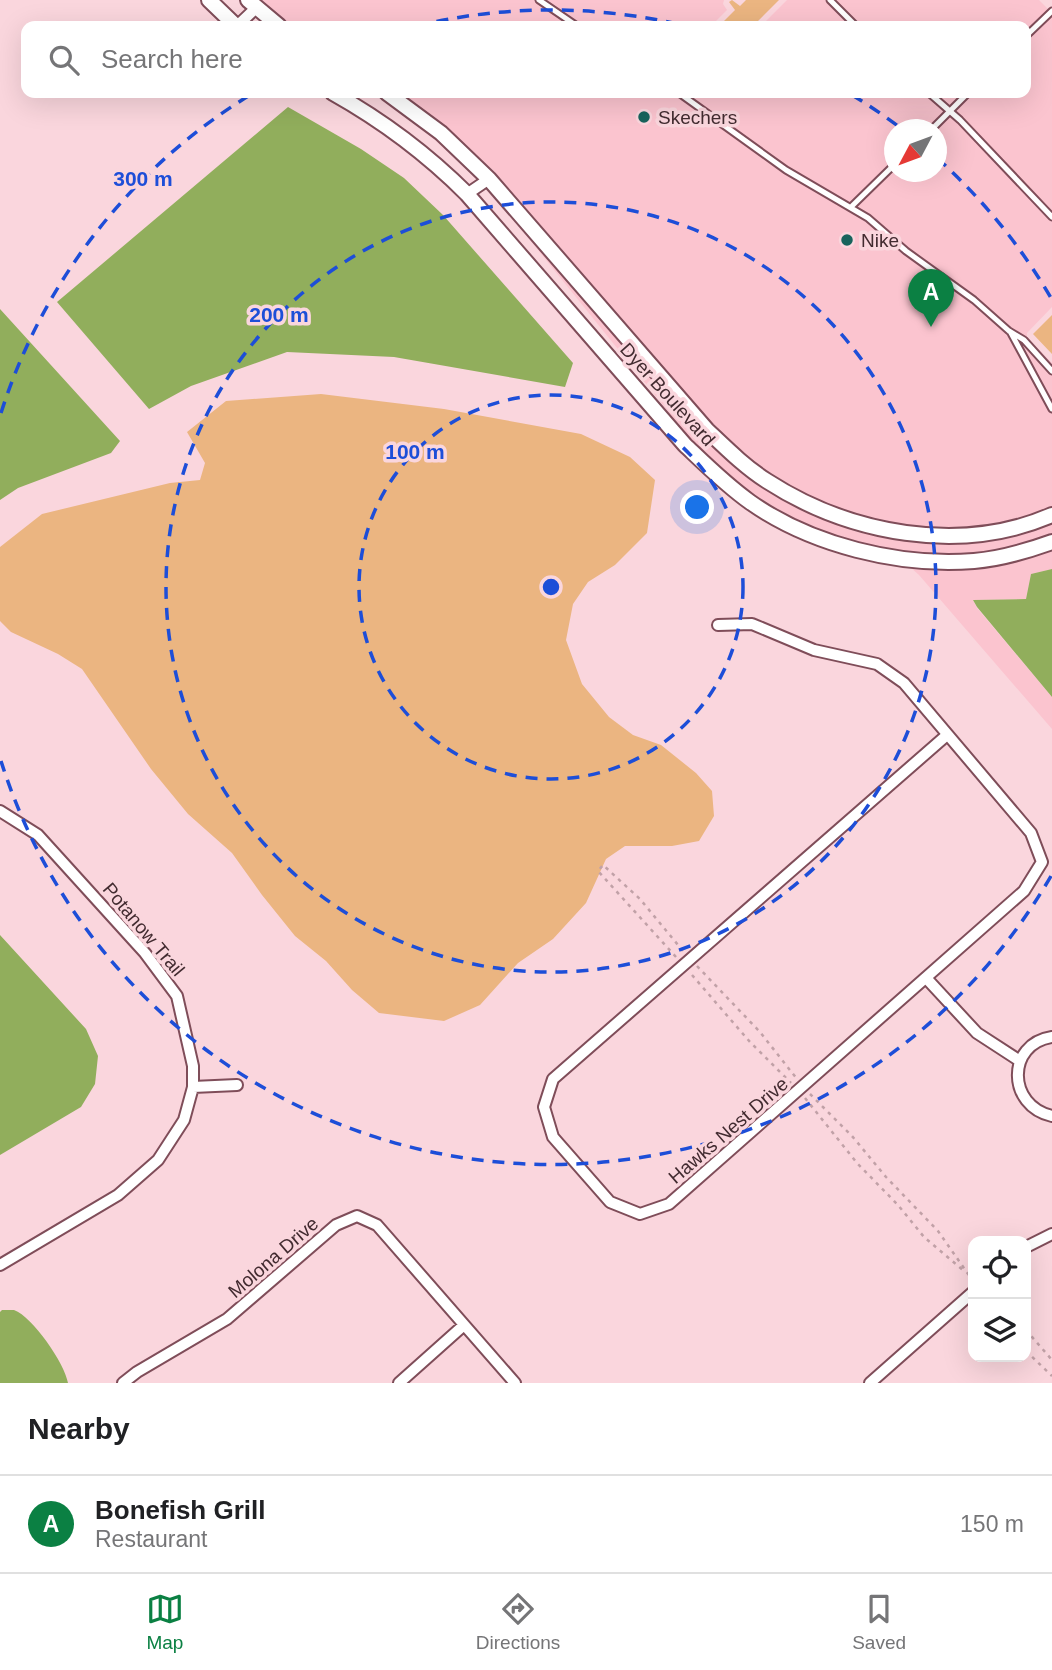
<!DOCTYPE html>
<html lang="en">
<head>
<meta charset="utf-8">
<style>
  body { margin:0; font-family:Arial,sans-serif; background:#f2f2f2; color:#202124 }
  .controls { position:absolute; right:21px; bottom:21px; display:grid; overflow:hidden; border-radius:14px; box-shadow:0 7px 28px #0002 }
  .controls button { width:63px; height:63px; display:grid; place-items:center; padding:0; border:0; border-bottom:2px solid #e0e0e0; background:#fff; color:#202124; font:35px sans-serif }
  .compass { position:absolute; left:884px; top:119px; width:63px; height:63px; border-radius:50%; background:#fff; box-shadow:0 7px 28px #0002; rotate:229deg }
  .you { position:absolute; left:698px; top:508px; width:24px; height:24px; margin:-18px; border:5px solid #fff; border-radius:50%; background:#1a73e8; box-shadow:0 0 0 10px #1a73e833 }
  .badge { display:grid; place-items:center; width:46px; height:46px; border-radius:50%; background:#0b8043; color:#fff; font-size:23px; font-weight:700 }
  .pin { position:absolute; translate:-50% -58px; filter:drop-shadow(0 2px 4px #0008) }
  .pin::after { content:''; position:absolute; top:37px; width:24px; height:21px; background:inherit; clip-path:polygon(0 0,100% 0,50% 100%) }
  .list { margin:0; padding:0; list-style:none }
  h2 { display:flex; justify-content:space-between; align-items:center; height:91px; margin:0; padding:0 28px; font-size:30px }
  h2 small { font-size:23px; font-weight:400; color:#757577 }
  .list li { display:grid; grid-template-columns:46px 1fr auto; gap:21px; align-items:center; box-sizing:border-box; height:98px; padding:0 28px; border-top:2px solid #e0e0e0 }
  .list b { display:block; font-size:26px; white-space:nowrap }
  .list p { margin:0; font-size:23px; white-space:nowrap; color:#757577 }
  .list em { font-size:23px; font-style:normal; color:#757577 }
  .icon { flex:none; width:38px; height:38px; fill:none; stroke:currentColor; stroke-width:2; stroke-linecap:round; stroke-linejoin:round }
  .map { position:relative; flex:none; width:1052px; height:1383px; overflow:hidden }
  .search { position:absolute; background:#fff; box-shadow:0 7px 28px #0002; left:21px; right:21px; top:21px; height:77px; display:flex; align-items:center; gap:18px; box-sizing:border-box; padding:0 24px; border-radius:14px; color:#757577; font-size:26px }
  .sheet { height:189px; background:#fff }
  nav { display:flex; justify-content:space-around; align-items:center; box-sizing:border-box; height:98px; border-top:2px solid #e0e0e0; background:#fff; font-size:19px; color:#757577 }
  nav a { display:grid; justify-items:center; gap:4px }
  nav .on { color:#0b8043 }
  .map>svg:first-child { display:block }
  .built { fill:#fbc4cf; fill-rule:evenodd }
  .green { fill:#ebb581 }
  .water { fill:#91ae5c }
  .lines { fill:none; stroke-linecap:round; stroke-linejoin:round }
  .service-casing { stroke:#7f4d59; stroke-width:9 }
  .minor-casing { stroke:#7f4d59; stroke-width:14 }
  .tertiary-casing { stroke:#7f4d59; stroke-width:18 }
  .path { stroke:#c1a1a7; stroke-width:2.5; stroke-dasharray:3.5 5; stroke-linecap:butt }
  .service { stroke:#fff; stroke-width:5 }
  .minor { stroke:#fff; stroke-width:10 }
  .tertiary { stroke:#fff; stroke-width:14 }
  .ring { fill:none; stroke:#1d4ed8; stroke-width:3.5; stroke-dasharray:12 9 }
  .poi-dot { fill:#18635c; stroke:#fad6dd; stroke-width:2.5 }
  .labels { text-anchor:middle; stroke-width:7; stroke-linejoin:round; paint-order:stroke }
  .poi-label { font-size:19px; fill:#422b30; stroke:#fad6dd; text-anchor:start }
  .street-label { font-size:19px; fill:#422b30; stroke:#fad6dd }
  .centre { fill:#1d4ed8; stroke:#fad6dd; stroke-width:3.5 }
  .ring-label { font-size:21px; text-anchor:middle; font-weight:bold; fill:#1d4ed8; stroke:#fad6dd; stroke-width:7; stroke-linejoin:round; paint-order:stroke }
</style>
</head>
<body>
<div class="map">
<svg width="1052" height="1383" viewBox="0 0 1052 1383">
  <rect width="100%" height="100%" fill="#fad6dd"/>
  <!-- built -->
  <path class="built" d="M259,0H724L723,4L727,10L711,26L703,22L698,26H291Z
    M787,0H1039L1052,13V307L1027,333V337L1052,363V507L1047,510L1002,522L962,529L909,527L863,518L811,498L771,475L742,454L712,424L493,170L446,128L400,93H684L694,99L706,93H1026V26H768L765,22ZM894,130H936V172H894Z
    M488,188L701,434L732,464L763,487L804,511L857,532L905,541L961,543L1003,536L1052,522V535L1020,546L975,554H918L854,542L807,525L756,497L720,469L692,441Z
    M1052,550V569L1031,574L1026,599L973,600L977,608L1052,697V729L919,575L910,567H975L1022,559Z"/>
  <!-- green -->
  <path class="green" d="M732,0L740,6L746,0H779L757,22L760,26H719L735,10L729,2Z
    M1052,315V354L1033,334Z
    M321,394L444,409L581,434L630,457L655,480L647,533L615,565L588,582L573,604L566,640L582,684L609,717L633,735L661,745L696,773L712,791L714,816L699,841L672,846H625L606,859L586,903L553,939L518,963L480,1005L444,1021L379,1013L352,990L326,961L295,936L262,895L232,853L188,814L151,769L82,669L58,654L11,632L0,621V547L42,514L170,483L200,480L205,463L187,432L226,401Z"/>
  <!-- water -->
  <path class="water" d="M288,107L361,149L404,178L443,215L573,363L565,387L394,357L287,352L191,386L149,409L57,302Z
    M0,309L120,441L111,453L18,488L0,500Z
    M1052,569V697L977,607L973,600L1026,599L1031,574Z
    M0,935L86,1029L98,1056L95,1084L81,1107L0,1155Z
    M2,1310C4,1310 12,1310 14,1310C33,1317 65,1364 68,1383H0V1312Z"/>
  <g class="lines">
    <defs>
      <path id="service" d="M539,0L577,26
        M830,0L856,26
        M1026,36L1052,11
        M679,93L786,170L868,218L906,251L974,300L1009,331L1024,340L1052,371
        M929,93L960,120L1052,217
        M931,130L968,93
        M851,207L894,165
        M1011,333L1052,409"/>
      <path id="minor" d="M237,26L256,8
        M467,194L489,179
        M718,625L752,624L814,650L877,664L904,683L1031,833L1042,862L1024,891L669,1204L640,1214L610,1202L553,1137L544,1107L553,1079L947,735
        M0,811L38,835L145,953L177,996L193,1066V1087L184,1120L158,1160L118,1195L0,1265
        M927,979L977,1033L1020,1061
        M1052,1037C1006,1044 1007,1106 1052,1116
        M193,1087L237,1085
        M1026,1247L1052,1234
        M123,1383L137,1372L227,1319L336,1225L357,1216L377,1225L515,1383
        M399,1383L464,1325
        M870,1383L973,1292"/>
      <path id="tertiary" d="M209,0L236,26
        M248,0L279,26
        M333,93C383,121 426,153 467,194L685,445C706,465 726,485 750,502C811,545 899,567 974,561C1000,559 1027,551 1052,542
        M387,93L441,133L489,179L707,430C726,448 745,467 767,481C849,534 960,555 1052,515"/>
    </defs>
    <!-- service casing -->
    <use href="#service" class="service-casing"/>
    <!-- minor casing -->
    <use href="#minor" class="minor-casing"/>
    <!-- tertiary casing -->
    <use href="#tertiary" class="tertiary-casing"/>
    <!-- path -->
    <path class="path" d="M676,957L598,871L603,865L640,899L683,951
      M697,966L760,1032L797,1079
      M692,975L750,1042L791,1083
      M810,1094L852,1136L886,1177L938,1231L973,1281
      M805,1098L857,1163L898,1205L924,1237L964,1271
      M1026,1330L1052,1360
      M1026,1351L1052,1376"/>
    <!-- service -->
    <use href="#service" class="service"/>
    <!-- minor -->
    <use href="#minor" class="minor"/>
    <!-- tertiary -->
    <use href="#tertiary" class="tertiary"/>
  </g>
  <!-- distance rings -->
  <g class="ring">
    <circle cx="551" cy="587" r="192"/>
    <circle cx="551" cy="587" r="385"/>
    <path d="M1051 876A577 577 0 0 1 1 761M1 413A577 577 0 0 1 250 95M416 26A577 577 0 0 1 686 26M852 95A577 577 0 0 1 902 129M937 158A577 577 0 0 1 1051 298"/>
  </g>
  <!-- markers -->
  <g class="poi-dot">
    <circle cx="644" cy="117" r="7"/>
    <circle cx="847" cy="240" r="7"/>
  </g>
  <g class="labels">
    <!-- poi labels -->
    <g class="poi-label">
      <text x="658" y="124">Skechers</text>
      <text x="861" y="247">Nike</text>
    </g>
    <!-- street labels -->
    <g class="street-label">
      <text transform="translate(668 394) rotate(48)" y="7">Dyer Boulevard</text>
      <text transform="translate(144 929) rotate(50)" y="7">Potanow Trail</text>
      <text transform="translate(728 1130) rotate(-41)" y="7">Hawks Nest Drive</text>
      <text transform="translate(273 1257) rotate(-41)" y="7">Molona Drive</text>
    </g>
  </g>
  <circle cx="551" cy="587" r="10" class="centre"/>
  <g class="ring-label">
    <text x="143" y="186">300 m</text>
    <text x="279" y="322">200 m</text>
    <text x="415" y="459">100 m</text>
  </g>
</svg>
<div class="controls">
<button><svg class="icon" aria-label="locate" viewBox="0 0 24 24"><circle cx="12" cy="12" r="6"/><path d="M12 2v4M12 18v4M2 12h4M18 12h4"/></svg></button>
<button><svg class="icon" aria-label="layers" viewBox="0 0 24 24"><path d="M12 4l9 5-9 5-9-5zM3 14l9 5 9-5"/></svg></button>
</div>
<svg class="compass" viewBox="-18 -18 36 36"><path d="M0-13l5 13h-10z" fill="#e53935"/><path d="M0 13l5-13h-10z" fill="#757577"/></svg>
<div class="you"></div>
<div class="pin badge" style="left:931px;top:327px">A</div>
<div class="search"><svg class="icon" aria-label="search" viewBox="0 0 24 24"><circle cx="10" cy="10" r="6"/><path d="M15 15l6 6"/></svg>Search here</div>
</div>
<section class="sheet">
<h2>Nearby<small></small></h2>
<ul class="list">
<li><span class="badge">A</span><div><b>Bonefish Grill</b><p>Restaurant</p></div><em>150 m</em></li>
</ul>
</section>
<nav>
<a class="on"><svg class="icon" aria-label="map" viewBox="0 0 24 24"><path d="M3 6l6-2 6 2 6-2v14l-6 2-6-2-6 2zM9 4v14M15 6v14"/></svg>Map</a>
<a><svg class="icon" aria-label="directions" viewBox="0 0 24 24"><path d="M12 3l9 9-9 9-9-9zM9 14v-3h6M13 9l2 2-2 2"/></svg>Directions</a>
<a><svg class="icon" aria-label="saved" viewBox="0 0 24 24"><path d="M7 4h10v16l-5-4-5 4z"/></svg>Saved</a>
</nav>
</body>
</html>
